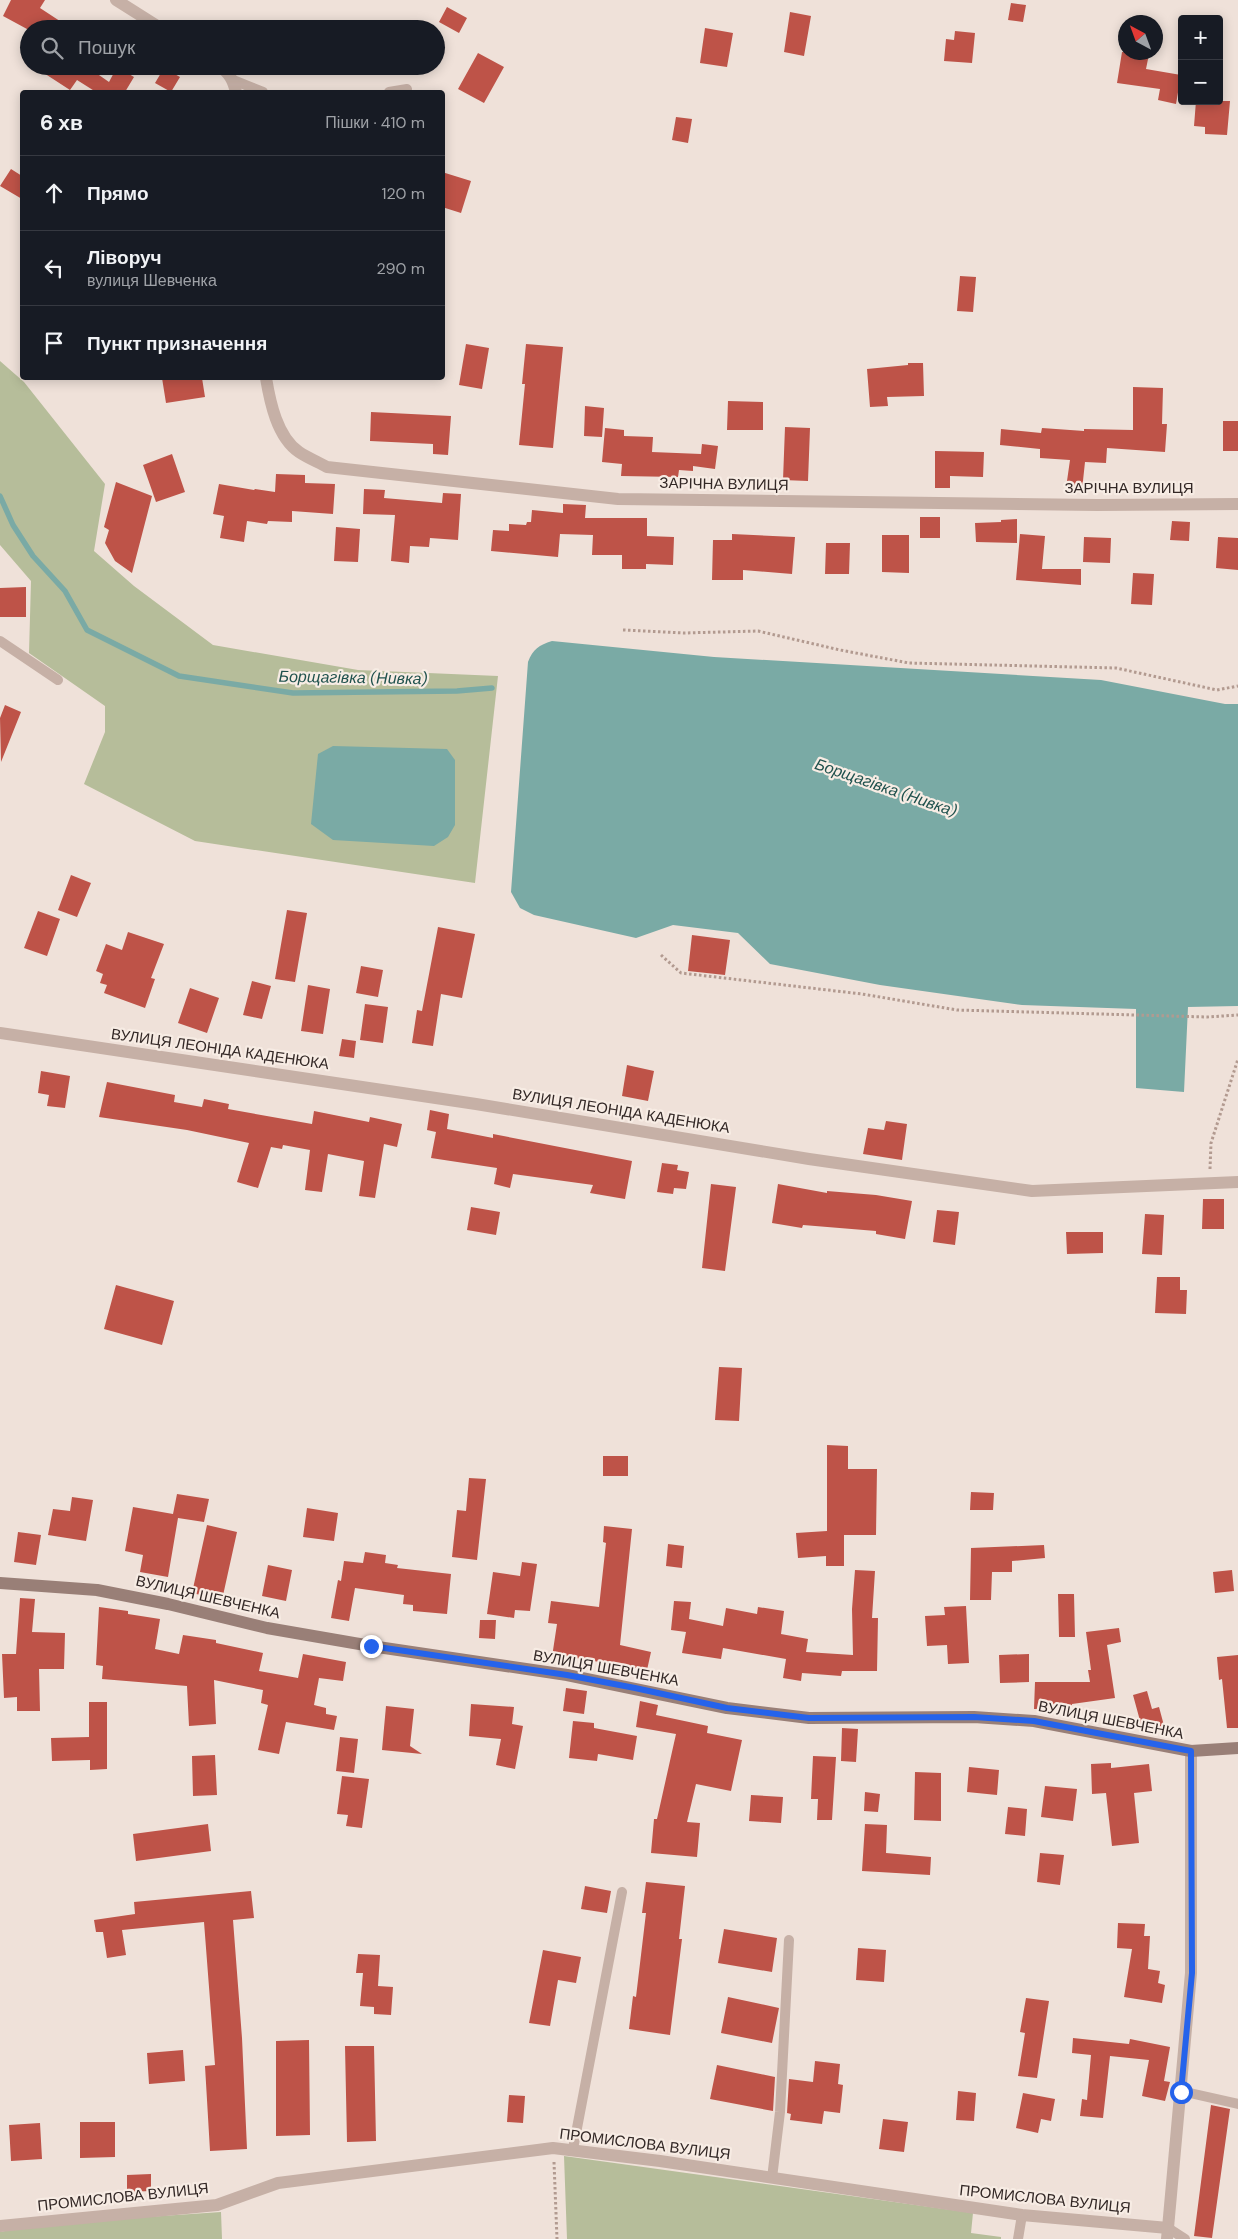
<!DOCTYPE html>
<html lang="uk">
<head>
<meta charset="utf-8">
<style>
  body { margin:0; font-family:"DM Sans",sans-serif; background:#242831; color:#f1f3f6 }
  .controls { position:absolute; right:15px; top:15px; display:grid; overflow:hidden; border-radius:5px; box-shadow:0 2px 12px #0003 }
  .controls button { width:45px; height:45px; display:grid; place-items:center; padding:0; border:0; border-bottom:1px solid #363941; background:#171b24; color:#f1f3f6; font:25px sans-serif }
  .compass { position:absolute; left:1118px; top:15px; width:45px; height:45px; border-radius:50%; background:#171b24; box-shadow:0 2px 12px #0003; rotate:319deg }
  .stop { position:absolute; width:15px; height:15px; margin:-11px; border:4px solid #2563eb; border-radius:50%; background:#fff }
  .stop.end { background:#2563eb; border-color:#fff; box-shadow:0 1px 5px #0008 }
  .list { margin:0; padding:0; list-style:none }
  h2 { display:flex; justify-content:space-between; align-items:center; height:65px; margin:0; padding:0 20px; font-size:21px }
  h2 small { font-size:16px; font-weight:400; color:#9ea1a6 }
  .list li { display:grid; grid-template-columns:32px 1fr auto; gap:15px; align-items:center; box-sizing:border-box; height:75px; padding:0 20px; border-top:1px solid #363941 }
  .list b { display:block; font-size:19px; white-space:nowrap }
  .list p { margin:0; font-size:16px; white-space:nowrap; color:#9ea1a6 }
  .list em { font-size:16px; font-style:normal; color:#9ea1a6 }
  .icon { flex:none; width:28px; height:28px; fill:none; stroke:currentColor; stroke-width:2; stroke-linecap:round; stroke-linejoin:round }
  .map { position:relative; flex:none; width:1238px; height:2239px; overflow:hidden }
  .search { position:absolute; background:#171b24; box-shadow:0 2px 12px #0003; left:20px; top:20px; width:425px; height:55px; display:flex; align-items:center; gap:12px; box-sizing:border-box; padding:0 18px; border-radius:28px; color:#9ea1a6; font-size:19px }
  .panel { position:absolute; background:#171b24; box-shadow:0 2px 12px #0003; left:20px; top:90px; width:425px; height:290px; border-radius:5px }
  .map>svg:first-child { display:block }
  .green { fill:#b6bd9a }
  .water { fill:#7aaaa5 }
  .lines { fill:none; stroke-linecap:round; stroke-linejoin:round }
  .stream { stroke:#7aaaa5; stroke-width:5.5 }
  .building { fill:#be5348 }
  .path { stroke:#b29a90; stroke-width:3; stroke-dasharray:2.5 2.5; stroke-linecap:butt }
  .lane { stroke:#c6b0a6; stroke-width:10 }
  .street { stroke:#c6b0a6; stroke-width:12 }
  .secondary { stroke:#997f77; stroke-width:12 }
  .route { stroke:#2563eb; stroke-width:6 }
  .labels { text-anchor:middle; stroke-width:4.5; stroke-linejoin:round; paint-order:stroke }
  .street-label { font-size:15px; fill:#332826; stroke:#f7ece4 }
  .water-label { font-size:16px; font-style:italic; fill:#1f514d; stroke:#f7ece4 }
</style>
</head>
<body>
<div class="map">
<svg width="1238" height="2239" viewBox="0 0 1238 2239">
  <rect width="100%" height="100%" fill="#efe1d9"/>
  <!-- green -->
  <path class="green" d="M0,361L24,382L105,484L94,551L134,586L213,645L358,670L498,676L475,883L195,841L84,784L105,732V706L29,653L31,581L0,545Z
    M564,2156L973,2213L971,2233L1001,2237V2239H567Z
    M221,2212L222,2239H0V2232L10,2230L117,2219Z"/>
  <!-- water -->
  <path class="water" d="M552,641L714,657L1101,680L1225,704H1238V1006L1188,1007L1184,1092L1136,1088V1009L1022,1005L880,985L770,964L738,933L673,925L636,938L534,915L520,908L511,892L528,662C533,649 539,645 552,641Z
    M333,746L447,749L455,760V825L448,837L434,846L333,840L311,824L318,754Z"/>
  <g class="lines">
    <!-- stream -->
    <path class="stream" d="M0,496L13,525L33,556L65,591L87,630L179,676L293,693L457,691L492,688"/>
  </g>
  <!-- building -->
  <path class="building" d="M11,0H45L40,8L72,29H27L3,16Z
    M1011,3L1026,5L1023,22L1008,20Z
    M447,7L467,18L459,33L439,22Z
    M790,12L811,16L804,56L784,52Z
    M705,28L733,33L727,67L700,63Z
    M955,31L975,33L972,63L944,61L946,39L954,40Z
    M1122,52L1149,54L1146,69L1181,75L1176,104L1158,100L1160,89L1117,83Z
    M478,53L504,67L484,103L458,89Z
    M33,66H86L109,82L117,67L134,77L125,92H96L77,80L70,90Z
    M164,68L180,77L171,92L155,83Z
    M1196,101H1230L1227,135L1205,134V127L1194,126Z
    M676,117L692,119L688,143L672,140Z
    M11,169L22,176V199L0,186Z
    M442,172L471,181L461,213L442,207Z
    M960,276L976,277L973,312L957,311Z
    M466,344L489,348L482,389L459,385Z
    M526,344L563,347L553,448L519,445L525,384H522Z
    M908,363H923L924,396L887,397L888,406L870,407L867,369L908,365Z
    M162,378H202L205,397L166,403Z
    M1133,387L1163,388L1162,424H1167L1165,452L1107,448L1106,463L1085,462L1082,490L1066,488L1070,460L1040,458V449L1000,445L1001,429L1041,433L1042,428L1084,431V429L1133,430Z
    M728,401L763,402V430H727Z
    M585,406L604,408L602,437L584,436Z
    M371,412L451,416L448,455L433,454V444L370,441Z
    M1223,421H1238V451H1223Z
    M785,427L810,428L808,481L783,480Z
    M605,428L624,430V436L653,437L652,452L701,454L702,444L718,446L715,469L693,466V471L679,470L678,477L621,476L622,464L602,462Z
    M935,451L984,452L983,477L950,476V488H935Z
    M172,454L185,492L156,502L143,465Z
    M276,474L305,475V483L335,484L333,514L292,511V522L268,521L267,524L247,521L244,542L220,538L224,516L213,514L219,484L254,490L255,489L275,492Z
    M116,482L152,496L132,573L115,561L105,543L109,530L104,527Z
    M364,489L385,490L384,498L442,503L443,493L461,494L458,540L430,538L429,547L410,546L409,563L391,561L395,515L363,514Z
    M563,504L586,505L585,518H647V536L674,537L673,565L646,564V569H622V555H592L593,535L560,534L558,557L491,551L493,530L509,531V524L526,525L527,522H531L532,510L563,513Z
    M920,517H940V538H920Z
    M1017,519V543L976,542L975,523L1001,522V520Z
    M1172,521L1190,522L1189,541L1170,540Z
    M336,527L360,529L358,562L334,561Z
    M732,534L795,537L792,574L743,570V580H712L713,540H732Z
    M1020,534L1045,536L1042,569H1081V585L1016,580Z
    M882,535H909V573L882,572Z
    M1084,537L1111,538L1110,563L1083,562Z
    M1218,537L1238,538V570L1216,568Z
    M826,543H850L849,574H825Z
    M1133,573L1154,574L1152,605L1131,604Z
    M26,587V617H0V588Z
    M5,705L21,712L1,762L0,718Z
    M71,875L91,883L77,917L58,910Z
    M287,910L307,913L295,982L275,979Z
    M38,911L60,919L47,956L24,948Z
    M438,927L475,934L462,998L441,994L433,1046L412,1043L417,1010L422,1011Z
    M128,932L164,944L151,978L155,979L145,1008L104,993L107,985L100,983L103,974L96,971L106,944L122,950Z
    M692,935L730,940L725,975L688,971Z
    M361,966L383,970L378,997L356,993Z
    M252,981L271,986L262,1019L243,1015Z
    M308,985L330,989L323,1034L301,1031Z
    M190,988L219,998L207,1033L178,1023Z
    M365,1004L388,1007L383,1043L360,1040Z
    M342,1039L356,1041L354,1058L339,1056Z
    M627,1065L654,1071L648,1101L622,1096Z
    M41,1071L70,1076L65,1108L47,1106L49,1095L38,1093Z
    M107,1082L175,1095L174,1102L202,1107L204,1099L229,1104L228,1109L312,1124L314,1111L369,1122L370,1117L402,1124L397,1147L384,1144L375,1198L359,1196L364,1161L328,1154L322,1192L305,1190L310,1150L283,1145L282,1149L271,1147L258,1188L237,1182L249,1143L187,1130L99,1117Z
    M430,1110L449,1114L447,1129L493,1138V1134L632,1161L625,1199L590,1193L593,1185L513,1174L510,1188L494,1184L497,1168L431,1158L436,1132L427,1130Z
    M886,1121L907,1124L902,1160L863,1154L868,1128L884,1130Z
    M662,1163L678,1165L677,1170L689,1172L686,1189L674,1188L673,1194L657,1192Z
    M711,1184L736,1187L725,1271L702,1268Z
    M778,1184L827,1193V1191L876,1195L912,1201L905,1239L876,1234V1231L803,1225L802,1228L772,1223Z
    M1203,1199H1224V1229H1202Z
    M471,1207L500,1212L496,1235L467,1230Z
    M937,1210L959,1212L955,1245L933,1242Z
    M1145,1214L1164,1215L1162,1255L1142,1254Z
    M1066,1232H1103V1253L1067,1254Z
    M1157,1277H1180V1290H1187L1186,1314L1155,1313Z
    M116,1285L174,1301L162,1345L104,1329Z
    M719,1367L742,1368L739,1421L715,1420Z
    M827,1445L848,1446V1469H877L876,1535H844V1566H826V1556L798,1558L796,1533L827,1531Z
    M603,1456H628V1476H603Z
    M469,1478L486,1479L477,1560L452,1557L457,1510L466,1511Z
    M971,1492L994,1493L993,1510H970Z
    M177,1494L209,1499L204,1522L178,1518L168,1577L140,1572L143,1555L125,1551L133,1507L173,1514Z
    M72,1497L93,1500L86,1541L48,1535L53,1509L70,1511Z
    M307,1508L338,1513L334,1541L303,1537Z
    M207,1525L237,1532L222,1600L192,1593Z
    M604,1526L632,1529L620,1645L651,1652L647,1670L576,1658V1660L552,1657L557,1624L548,1623L551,1601L599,1607L606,1543L603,1542Z
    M18,1532L41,1535L36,1565L14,1562Z
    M668,1544L684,1546L682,1568L666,1566Z
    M1044,1545L1045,1558L1012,1561V1572H992L991,1600H970L971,1548Z
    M365,1552L386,1555L385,1563L398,1565L397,1568L451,1574L447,1614L413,1611V1605L403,1604L404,1595L355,1588L349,1621L331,1618L338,1580L341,1581L344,1561L363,1563Z
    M522,1562L537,1564L530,1611L515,1610L514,1618L487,1614L493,1572L520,1576Z
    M268,1565L292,1570L286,1601L262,1596Z
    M855,1570L875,1571L872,1618H878L877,1671H842L841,1676L802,1673L801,1681L783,1678L786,1659L723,1648L721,1659L682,1653L686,1632L671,1630L674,1601L691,1602L689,1619L723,1626L726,1608L757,1614L758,1607L784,1611L781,1634L808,1639L806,1652L853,1655L852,1609Z
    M1232,1570L1234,1591L1215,1593L1213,1572Z
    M1058,1594H1074L1075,1637H1059Z
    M20,1598L35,1599L32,1632L65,1633L64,1669H39L40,1711H17V1697L4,1698L2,1654H16Z
    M966,1606L969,1663L948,1664L947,1645L927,1646L925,1616L945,1615L944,1607Z
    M99,1607L128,1611V1614L160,1619L155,1649L179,1654L183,1635L216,1640V1643L263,1653L259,1671L298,1678L303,1654L346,1662L343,1681L319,1678L314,1705L326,1708V1714L337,1716L334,1730L286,1722L279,1754L258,1750L268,1705L261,1703L263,1690L214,1680L216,1724L189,1726L187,1686L102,1679L103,1666L96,1665Z
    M480,1620H496L495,1639L479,1638Z
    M1119,1628L1121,1642L1107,1645L1115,1698L1072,1704V1710L1034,1709L1035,1682H1090L1088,1670H1091L1086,1632Z
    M1029,1654V1682L1000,1683L999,1655Z
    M1238,1655V1728H1227L1222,1679L1219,1680L1217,1657Z
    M566,1688L587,1691L584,1714L563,1711Z
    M1147,1691L1152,1709L1159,1707L1166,1733L1142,1728L1133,1695Z
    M640,1701L658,1705L656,1715L708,1726L707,1733L742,1740L731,1791L696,1784L687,1822L700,1823L697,1857L651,1853L654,1819H657L676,1734L636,1727Z
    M89,1702H107V1769L90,1770V1760L52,1761L51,1738L89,1737Z
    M471,1704L514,1707L512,1724L523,1726L515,1769L496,1765L501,1739L469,1736Z
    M386,1706L414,1709L410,1746L422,1754L382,1750Z
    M573,1721L594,1723V1728L637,1736L633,1760L598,1754L597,1761L569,1758Z
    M842,1728L858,1729L856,1762L841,1761Z
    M340,1737L358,1739L354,1773L336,1771Z
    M215,1755L217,1795L193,1796L192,1756Z
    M813,1756L836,1757L832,1820H817L818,1799H811Z
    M1111,1763V1768L1149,1764L1152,1791L1134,1793L1139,1843L1112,1846L1106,1793L1092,1794L1091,1764Z
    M969,1767L999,1770L997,1795L967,1792Z
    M915,1772L941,1773V1821L914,1820Z
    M342,1776L369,1779L362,1828L346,1826L348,1815L337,1814Z
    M1045,1786L1077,1789L1073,1821L1041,1817Z
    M865,1792L880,1794L878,1812L864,1811Z
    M751,1795L783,1797L781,1823L749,1821Z
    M1008,1807L1027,1809L1025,1836L1005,1834Z
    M208,1824L211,1851L136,1861L133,1834Z
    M865,1824L887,1825L886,1853L931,1857L930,1875L862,1871Z
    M1040,1853L1064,1855L1060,1885L1037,1882Z
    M646,1882L685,1886L679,1939H682L670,2035L629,2029L633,1996L636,1997L646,1913H642Z
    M585,1886L611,1891L607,1913L581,1909Z
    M251,1891L254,1918L233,1920L242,2038L247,2149L210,2151L205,2066L215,2065L204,1922L122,1930L126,1955L107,1958L103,1932H96L94,1920L135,1914L134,1902Z
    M1118,1923L1145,1924L1144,1936H1150L1148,1969L1160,1971L1158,1983L1165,1985L1162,2003L1124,1997L1132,1949L1117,1948Z
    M724,1929L777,1938L772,1972L718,1963Z
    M858,1948L886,1950L884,1982L856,1980Z
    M543,1950L581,1957L576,1983L558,1980L550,2026L529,2023Z
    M358,1954L380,1955L378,1986L393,1987L391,2015L374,2014V2007L360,2006L363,1973H356Z
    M728,1997L779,2008L772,2043L721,2033Z
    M1026,1998L1049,2001L1037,2078L1018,2076L1025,2033L1020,2032Z
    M1073,2038L1129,2044L1130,2039L1170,2047L1164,2081L1170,2082L1165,2101L1142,2096L1149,2060L1110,2056L1103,2118L1080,2116L1082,2099L1087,2100L1091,2055L1072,2053Z
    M309,2040L310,2135L276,2136V2041Z
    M345,2046H374L376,2141L347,2142Z
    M183,2050L185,2081L149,2084L147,2053Z
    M815,2061L840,2064L838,2084L843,2085L840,2113L824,2111L822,2124L790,2120L791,2114L787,2113L789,2079L813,2082Z
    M717,2065L775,2077L773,2111L710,2099Z
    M958,2091L976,2093L974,2121L956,2120Z
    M1023,2093L1055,2099L1051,2121L1041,2119L1038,2133L1016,2128Z
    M509,2095L525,2096L523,2123L507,2122Z
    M1211,2105L1230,2109L1212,2238L1194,2236Z
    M883,2119L908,2122L904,2152L879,2149Z
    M80,2122H115V2157L80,2158Z
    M40,2123L42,2159L11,2161L9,2125Z
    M151,2174V2191L127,2192V2175Z"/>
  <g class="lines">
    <!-- path -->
    <path class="path" d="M623,630L684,633L758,631L840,650L909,663L1116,668L1217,690L1238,686
      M661,955L681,973L862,994L957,1010L1207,1017L1238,1015
      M1210,1169L1211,1143L1238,1059
      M554,2162L557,2239"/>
    <!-- lane -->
    <path class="lane" d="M233,80L263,92
      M389,92L407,89
      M0,641L58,680
      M1181,2091L1238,2104
      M573,2149L622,1892
      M772,2178L780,2112L789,1940
      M1168,2228L1185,2239
      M1018,2239L1022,2215"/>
    <!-- street -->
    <path class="street" d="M116,0L162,29
      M219,66C230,74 233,80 236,92
      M266,378C270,402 277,437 299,452C308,458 318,462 327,467L618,499L1097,505L1238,504
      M0,1033L476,1104L809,1159L1032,1191L1238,1182
      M0,2226L217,2205L278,2183L553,2148L660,2161L1022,2215L1168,2228
      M1167,2239L1191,1973V1751"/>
    <!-- secondary -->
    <path class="secondary" d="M0,1583L97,1590L168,1604L267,1628L371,1646L567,1675L727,1708L809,1718L974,1717L1034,1721L1191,1751L1238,1748"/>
  </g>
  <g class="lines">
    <!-- route -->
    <path class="route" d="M371,1646L567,1675L635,1688L727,1708L809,1718L974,1717L1034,1721L1191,1751L1192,1973L1181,2092"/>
  </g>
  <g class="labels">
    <!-- street labels -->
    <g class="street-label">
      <text transform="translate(724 484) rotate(1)" y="5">ЗАРІЧНА ВУЛИЦЯ</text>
      <text x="1129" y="493">ЗАРІЧНА ВУЛИЦЯ</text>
      <text transform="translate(220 1049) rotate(8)" y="5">ВУЛИЦЯ ЛЕОНІДА КАДЕНЮКА</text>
      <text transform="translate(621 1111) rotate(9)" y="5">ВУЛИЦЯ ЛЕОНІДА КАДЕНЮКА</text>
      <text transform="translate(208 1597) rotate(13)" y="5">ВУЛИЦЯ ШЕВЧЕНКА</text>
      <text transform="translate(606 1668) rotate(10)" y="5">ВУЛИЦЯ ШЕВЧЕНКА</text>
      <text transform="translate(1111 1720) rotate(11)" y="5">ВУЛИЦЯ ШЕВЧЕНКА</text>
      <text transform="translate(645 2144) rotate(7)" y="5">ПРОМИСЛОВА ВУЛИЦЯ</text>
      <text transform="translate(123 2197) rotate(-6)" y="5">ПРОМИСЛОВА ВУЛИЦЯ</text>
      <text transform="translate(1045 2199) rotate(6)" y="5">ПРОМИСЛОВА ВУЛИЦЯ</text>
    </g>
    <!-- water labels -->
    <g class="water-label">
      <text transform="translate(353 677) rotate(1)" y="6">Борщагівка (Нивка)</text>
      <text transform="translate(886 787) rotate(19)" y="6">Борщагівка (Нивка)</text>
    </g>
  </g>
</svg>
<div class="controls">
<button>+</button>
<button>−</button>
</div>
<svg class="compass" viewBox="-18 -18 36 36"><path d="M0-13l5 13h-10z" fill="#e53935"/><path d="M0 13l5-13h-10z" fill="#9ea1a6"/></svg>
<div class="stop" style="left:1181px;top:2092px"></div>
<div class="stop end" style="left:371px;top:1646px"></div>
<div class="search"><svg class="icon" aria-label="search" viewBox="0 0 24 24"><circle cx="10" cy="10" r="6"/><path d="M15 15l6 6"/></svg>Пошук</div>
<section class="panel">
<h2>6 хв<small>Пішки · 410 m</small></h2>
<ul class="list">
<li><svg class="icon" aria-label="ahead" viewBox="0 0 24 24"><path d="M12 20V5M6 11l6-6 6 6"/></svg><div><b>Прямо</b></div><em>120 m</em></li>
<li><svg class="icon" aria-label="left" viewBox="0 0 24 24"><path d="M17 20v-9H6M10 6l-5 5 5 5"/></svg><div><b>Ліворуч</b><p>вулиця Шевченка</p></div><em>290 m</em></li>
<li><svg class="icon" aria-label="arrive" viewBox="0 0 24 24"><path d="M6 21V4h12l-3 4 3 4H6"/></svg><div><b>Пункт призначення</b></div></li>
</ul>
</section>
</div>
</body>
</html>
